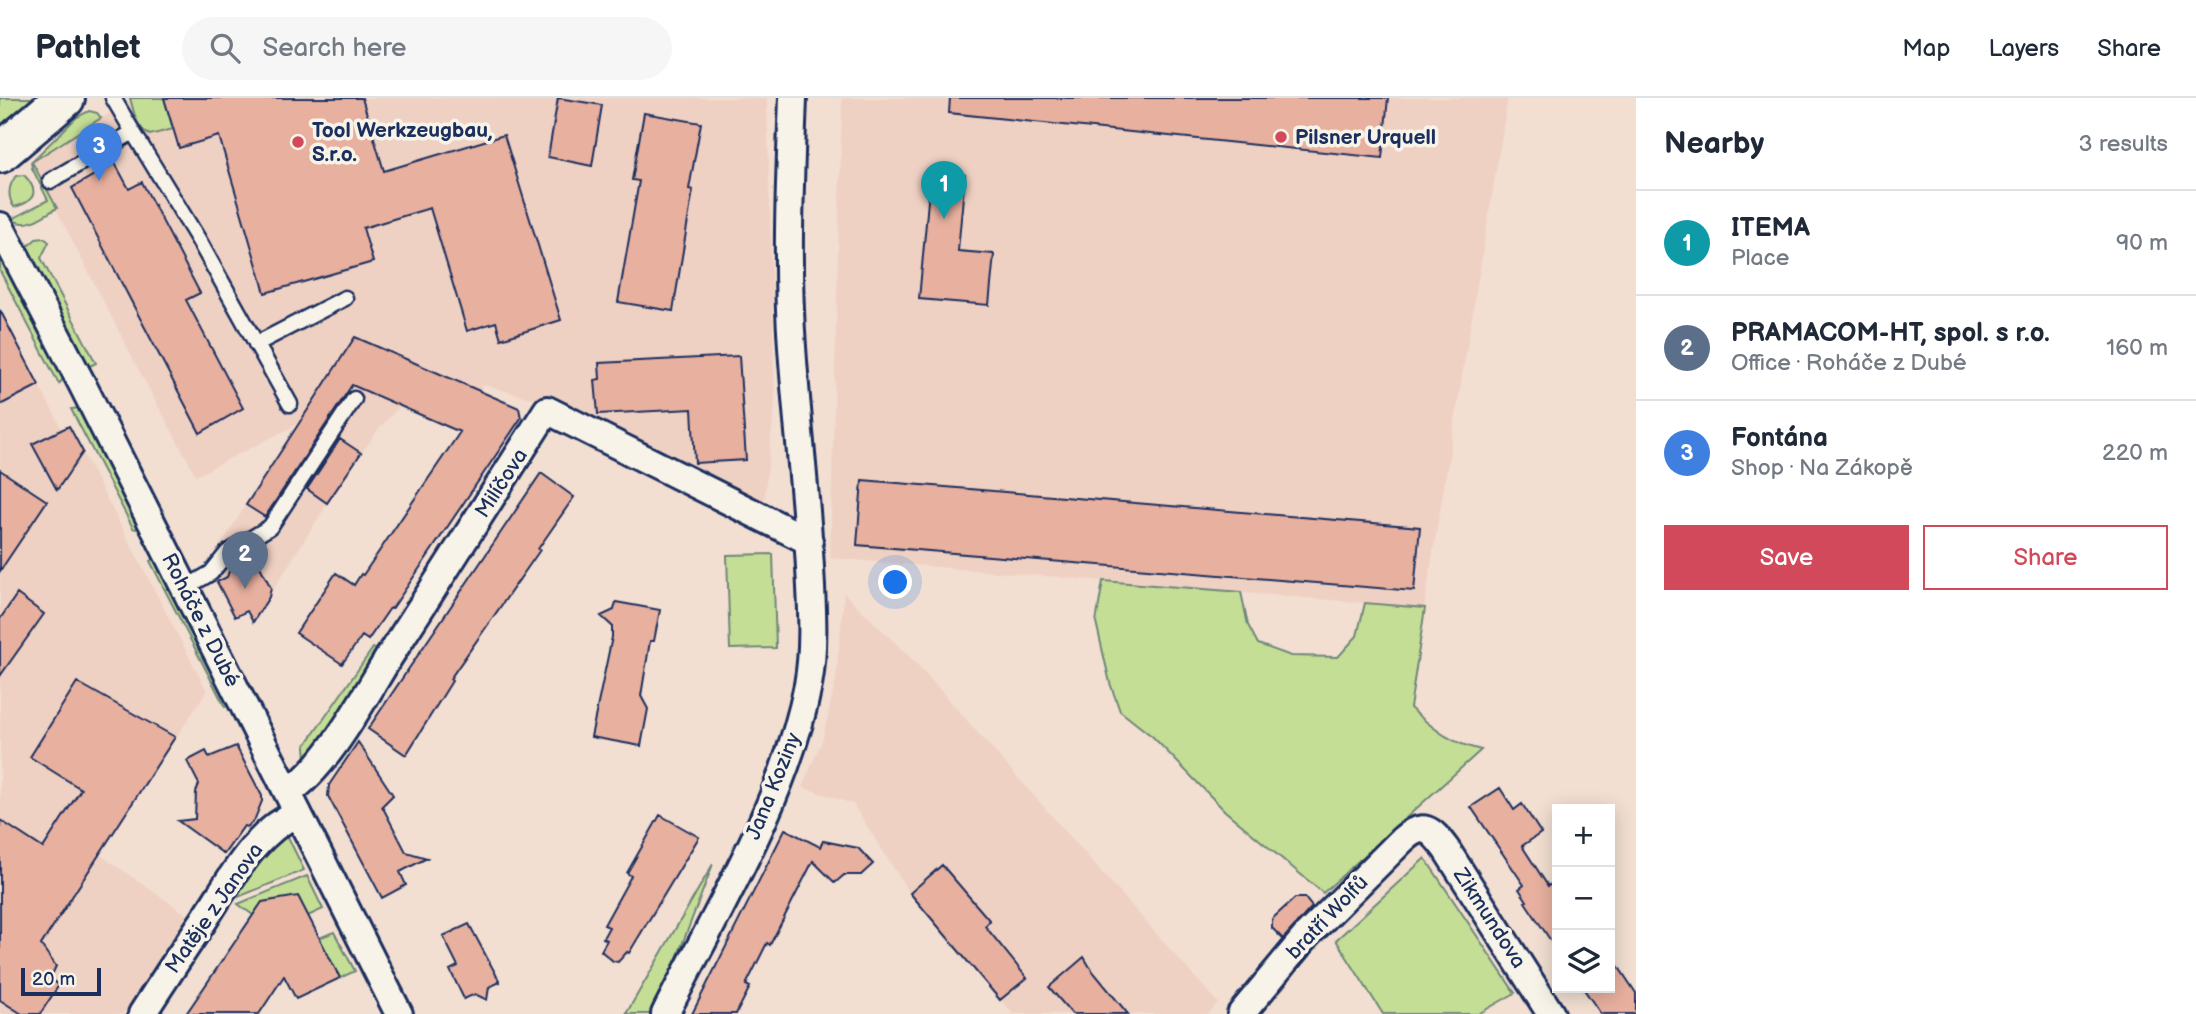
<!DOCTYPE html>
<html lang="en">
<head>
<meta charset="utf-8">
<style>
  body { margin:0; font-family:"Balsamiq Sans",sans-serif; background:#f6f6f7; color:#1f2937 }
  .controls { position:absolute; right:21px; bottom:21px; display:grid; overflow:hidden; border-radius:0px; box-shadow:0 4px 18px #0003 }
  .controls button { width:63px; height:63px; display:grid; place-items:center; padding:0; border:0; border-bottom:2px solid #e0e1e3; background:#fff; color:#1f2937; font:35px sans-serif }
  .scale { position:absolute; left:21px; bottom:18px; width:80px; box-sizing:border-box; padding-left:7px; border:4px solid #1b2f5e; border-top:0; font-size:19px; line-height:24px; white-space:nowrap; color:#1b2f5e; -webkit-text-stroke:5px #f7f3e8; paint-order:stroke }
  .you { position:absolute; left:896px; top:485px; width:24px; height:24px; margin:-18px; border:5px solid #fff; border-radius:50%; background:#1a73e8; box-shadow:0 0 0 10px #1a73e833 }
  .badge { display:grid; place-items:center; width:46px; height:46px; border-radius:50%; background:#d1495b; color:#fff; font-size:23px; font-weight:700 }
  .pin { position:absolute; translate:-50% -58px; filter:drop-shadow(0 2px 4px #0008) }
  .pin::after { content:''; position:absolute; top:37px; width:24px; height:21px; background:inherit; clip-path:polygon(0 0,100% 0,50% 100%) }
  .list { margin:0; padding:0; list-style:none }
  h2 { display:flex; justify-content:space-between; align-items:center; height:91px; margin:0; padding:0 28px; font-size:30px }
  h2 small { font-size:23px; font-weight:400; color:#747a83 }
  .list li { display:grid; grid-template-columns:46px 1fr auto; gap:21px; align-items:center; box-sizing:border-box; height:105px; padding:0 28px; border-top:2px solid #e0e1e3 }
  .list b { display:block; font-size:26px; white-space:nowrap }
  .list p { margin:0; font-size:23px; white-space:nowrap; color:#747a83 }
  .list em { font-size:23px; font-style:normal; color:#747a83 }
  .actions { display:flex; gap:14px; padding:21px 28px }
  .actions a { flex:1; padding:16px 0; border:2px solid #d1495b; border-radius:0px; text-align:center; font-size:24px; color:#d1495b }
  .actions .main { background:#d1495b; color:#fff }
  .icon { flex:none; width:38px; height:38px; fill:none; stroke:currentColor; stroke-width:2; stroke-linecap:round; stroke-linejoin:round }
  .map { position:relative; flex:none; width:1636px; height:916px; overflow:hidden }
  header { display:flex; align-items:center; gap:42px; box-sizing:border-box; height:98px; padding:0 35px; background:#fff; border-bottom:2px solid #e0e1e3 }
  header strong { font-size:33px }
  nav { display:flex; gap:38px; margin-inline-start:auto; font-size:24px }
  .search { width:490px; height:63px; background:#f6f6f7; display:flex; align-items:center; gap:18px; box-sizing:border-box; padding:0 24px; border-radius:38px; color:#747a83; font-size:26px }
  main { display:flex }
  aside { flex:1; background:#fff }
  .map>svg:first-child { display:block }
  .built { fill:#efd1c3 }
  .green { fill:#c5de95; stroke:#70867a; stroke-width:2 }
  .building { fill:#e8b09f; stroke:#1b2f5e; stroke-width:2 }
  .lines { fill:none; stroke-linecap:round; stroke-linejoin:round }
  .lane-casing { stroke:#1b2f5e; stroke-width:19 }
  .street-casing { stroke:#1b2f5e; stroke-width:32 }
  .secondary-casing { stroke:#1b2f5e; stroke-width:44 }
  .lane { stroke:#f7f3e8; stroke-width:14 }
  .street { stroke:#f7f3e8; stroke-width:26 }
  .secondary { stroke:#f7f3e8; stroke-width:38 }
  .poi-dot { fill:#d1495b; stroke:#f7f3e8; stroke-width:2.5 }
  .labels { text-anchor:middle; stroke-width:7; stroke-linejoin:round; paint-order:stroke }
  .poi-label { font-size:21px; font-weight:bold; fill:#1b2f5e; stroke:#f7f3e8; text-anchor:start }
  .street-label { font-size:21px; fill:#1b2f5e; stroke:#f7f3e8 }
</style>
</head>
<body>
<header>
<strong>Pathlet</strong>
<div class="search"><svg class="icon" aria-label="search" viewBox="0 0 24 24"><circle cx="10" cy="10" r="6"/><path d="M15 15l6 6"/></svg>Search here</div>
<nav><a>Map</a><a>Layers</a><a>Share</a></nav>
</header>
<main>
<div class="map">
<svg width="1636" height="916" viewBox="0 0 1636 916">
  <rect width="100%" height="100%" fill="#f2dfd2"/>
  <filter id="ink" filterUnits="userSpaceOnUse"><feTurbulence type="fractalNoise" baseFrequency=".0143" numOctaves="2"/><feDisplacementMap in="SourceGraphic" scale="14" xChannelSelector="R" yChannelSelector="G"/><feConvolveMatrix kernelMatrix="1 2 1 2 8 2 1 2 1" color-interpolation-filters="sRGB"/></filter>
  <g filter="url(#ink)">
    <!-- built -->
    <path class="built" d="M134,0H767L775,303L763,413L549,305L483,287L462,336L400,308L378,332L340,386L266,503L235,519L207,468L298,326L196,378L135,265L32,64Z
      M842,0H1508L1424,510L830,460Z
      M0,211L62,331L69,328L207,593L99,756L190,819L123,916H0Z
      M844,495L917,566L1218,905L1208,916H1013L910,796L853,706L802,689L822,643L836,581Z"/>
    <!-- green -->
    <path class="green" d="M0,0H40L0,35Z
      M130,0H164L173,31L150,37C136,30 134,14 130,0Z
      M89,13L97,15L101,20L32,64L57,110C42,118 27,132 12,121L48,102L32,70L31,64L77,19Z
      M24,77C40,93 35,104 14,109C7,98 8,88 16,78Z
      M44,140L49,144L41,160L96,265L86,270L28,156V148L36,141Z
      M0,156L64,280L59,286L0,173Z
      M79,310L140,426L136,431L133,430L71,311Z
      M773,456L776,550L730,551L727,457Z
      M154,461H158L233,606L225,609L150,463Z
      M1103,483L1241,494L1248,527L1258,546L1291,558L1338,559L1357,538L1365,505L1425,510L1410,610C1436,632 1448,644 1481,652L1323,795L1225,713L1153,639L1120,613L1110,585L1096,524Z
      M373,550L382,555L316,653L306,661L305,648Z
      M287,737L304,772L226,804L253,767L281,739Z
      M1425,760L1515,895L1478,916H1383L1336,842Z
      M713,766L673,870L651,916H626Z
      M307,778L323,811L308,818L253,817L238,806Z
      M334,834L355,873L340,880L319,840Z"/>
    <!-- building -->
    <path class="building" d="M164,0H362L384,73L504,37L561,222L501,241L496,224L467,233L430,110L363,130L373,164L265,195L219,38L179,50Z
      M558,0L602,7L592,68L548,59Z
      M950,0H1388L1382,60L949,15Z
      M644,15L701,25L689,91L693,92L673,213L618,204L639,83L632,82Z
      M115,65L129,91L142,84L200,195L186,202L243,310L200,335L72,90Z
      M947,76L965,77L958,153L994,156L989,207L919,201L929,92L940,80Z
      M0,212L39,287L0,307Z
      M355,239L519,310L521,320L392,511L390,510L368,542L362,538L342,566L296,535L336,475L354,487L361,476L363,477L460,334L352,287L265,419L246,407Z
      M739,258L746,362L695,365L692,311L598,316L595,282L600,281L599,265Z
      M69,328L83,354L57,392L32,346Z
      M340,341L361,355L327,405L307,391Z
      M0,372L47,403L0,473Z
      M541,375L574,399L538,451L540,452L450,581L452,583L406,657L368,631Z
      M862,382L1420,429L1414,493L857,447Z
      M252,453L271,490L269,499L253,524L247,513L235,519L217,484L227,479L233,462Z
      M17,496L44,516L0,578V521Z
      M616,504L660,512L654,543H650L641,598L648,611L641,648L591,639L612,539V528L601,518L614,512Z
      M77,584L175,639L41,847L56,868L50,881L59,887L40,916H22L0,902V722L43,750L81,691L30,659Z
      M358,644L393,697L382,708L406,754L427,760L400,774L406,787L382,800L328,698L329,687Z
      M236,648L262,698V703L254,723L247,729L244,728L224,756L178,723L195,721L196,694L199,686L187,663L206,653L209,659Z
      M1500,690L1514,712L1522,706L1541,735L1522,748L1548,788L1557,782V852L1525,804L1527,803L1519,791L1524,787L1471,709Z
      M660,717L699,739L629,855L627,854L618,864L613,863L601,853L607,842L603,840L609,829L604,827L631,778L627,775Z
      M785,731L820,749L823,743L858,750L873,766L861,777H844L835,785L813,763L770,847L767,845L746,887L750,889L736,916H692Z
      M942,767L990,823L985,828L1027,880L1000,902L910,795Z
      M298,798L340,880L296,901L284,878L259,916H186L262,804Z
      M1295,800H1305L1312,809L1283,841L1272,830V821Z
      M469,826L500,884L489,889L487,902L475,896L464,901L450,872L458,868L443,838Z
      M1610,856L1636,895V916H1601L1583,890H1610Z
      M1084,859L1091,871L1128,916H1072L1049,889Z"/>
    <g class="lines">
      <defs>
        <path id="lane" d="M133,34L198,141L290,306
          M50,83L133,34L113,0
          M256,246L345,200
          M185,490L211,475L227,455L270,429L354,301"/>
        <path id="street" d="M0,128L82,286L399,916
          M288,694C326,671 365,598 389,559C442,477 494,395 547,312L809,443
          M142,916C162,885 183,853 204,822C229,784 254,734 298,715
          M665,916C716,815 787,698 808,587C815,548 812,509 810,470C806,396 797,323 792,249C786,166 790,82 793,0
          M1241,916L1306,838L1402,742C1423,723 1431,731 1446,751L1551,916"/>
        <path id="secondary" d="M0,55L65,0"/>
      </defs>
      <!-- lane casing -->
      <use href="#lane" class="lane-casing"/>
      <!-- street casing -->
      <use href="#street" class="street-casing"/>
      <!-- secondary casing -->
      <use href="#secondary" class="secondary-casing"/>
      <!-- lane -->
      <use href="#lane" class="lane"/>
      <!-- street -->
      <use href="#street" class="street"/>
      <!-- secondary -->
      <use href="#secondary" class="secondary"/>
    </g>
  </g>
  <!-- markers -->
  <g class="poi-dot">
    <circle cx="1281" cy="39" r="7"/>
    <circle cx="298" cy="44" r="7"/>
  </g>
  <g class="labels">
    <!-- poi labels -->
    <g class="poi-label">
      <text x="312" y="39">Tool Werkzeugbau,<tspan x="312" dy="24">S.r.o.</tspan></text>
      <text x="1295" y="46">Pilsner Urquell</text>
    </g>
    <!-- street labels -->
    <g class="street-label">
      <text transform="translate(501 385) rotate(-57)" y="7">Milíčova</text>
      <text transform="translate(201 522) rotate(63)" y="7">Roháče z Dubé</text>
      <text transform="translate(773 688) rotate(-68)" y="7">Jana Koziny</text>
      <text transform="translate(214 810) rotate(-55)" y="7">Matěje z Janova</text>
      <text transform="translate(1327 819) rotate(-46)" y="7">bratří Wolfů</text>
      <text transform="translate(1490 820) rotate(57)" y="7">Zikmundova</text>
    </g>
  </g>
</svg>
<div class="controls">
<button>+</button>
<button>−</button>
<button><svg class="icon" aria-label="layers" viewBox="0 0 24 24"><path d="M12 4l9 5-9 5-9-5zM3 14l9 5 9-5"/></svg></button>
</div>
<div class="scale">20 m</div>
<div class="you"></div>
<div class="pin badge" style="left:944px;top:121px;background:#0f9aa8">1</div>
<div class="pin badge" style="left:245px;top:491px;background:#5c6f8a">2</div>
<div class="pin badge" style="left:99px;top:83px;background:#3f7fe0">3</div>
</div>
<aside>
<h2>Nearby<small>3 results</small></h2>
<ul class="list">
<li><span class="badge" style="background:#0f9aa8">1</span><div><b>ITEMA</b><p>Place</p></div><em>90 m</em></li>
<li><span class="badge" style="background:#5c6f8a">2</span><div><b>PRAMACOM-HT, spol. s r.o.</b><p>Office · Roháče z Dubé</p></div><em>160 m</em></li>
<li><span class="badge" style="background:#3f7fe0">3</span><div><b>Fontána</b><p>Shop · Na Zákopě</p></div><em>220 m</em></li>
</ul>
<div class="actions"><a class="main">Save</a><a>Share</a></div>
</aside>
</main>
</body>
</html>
